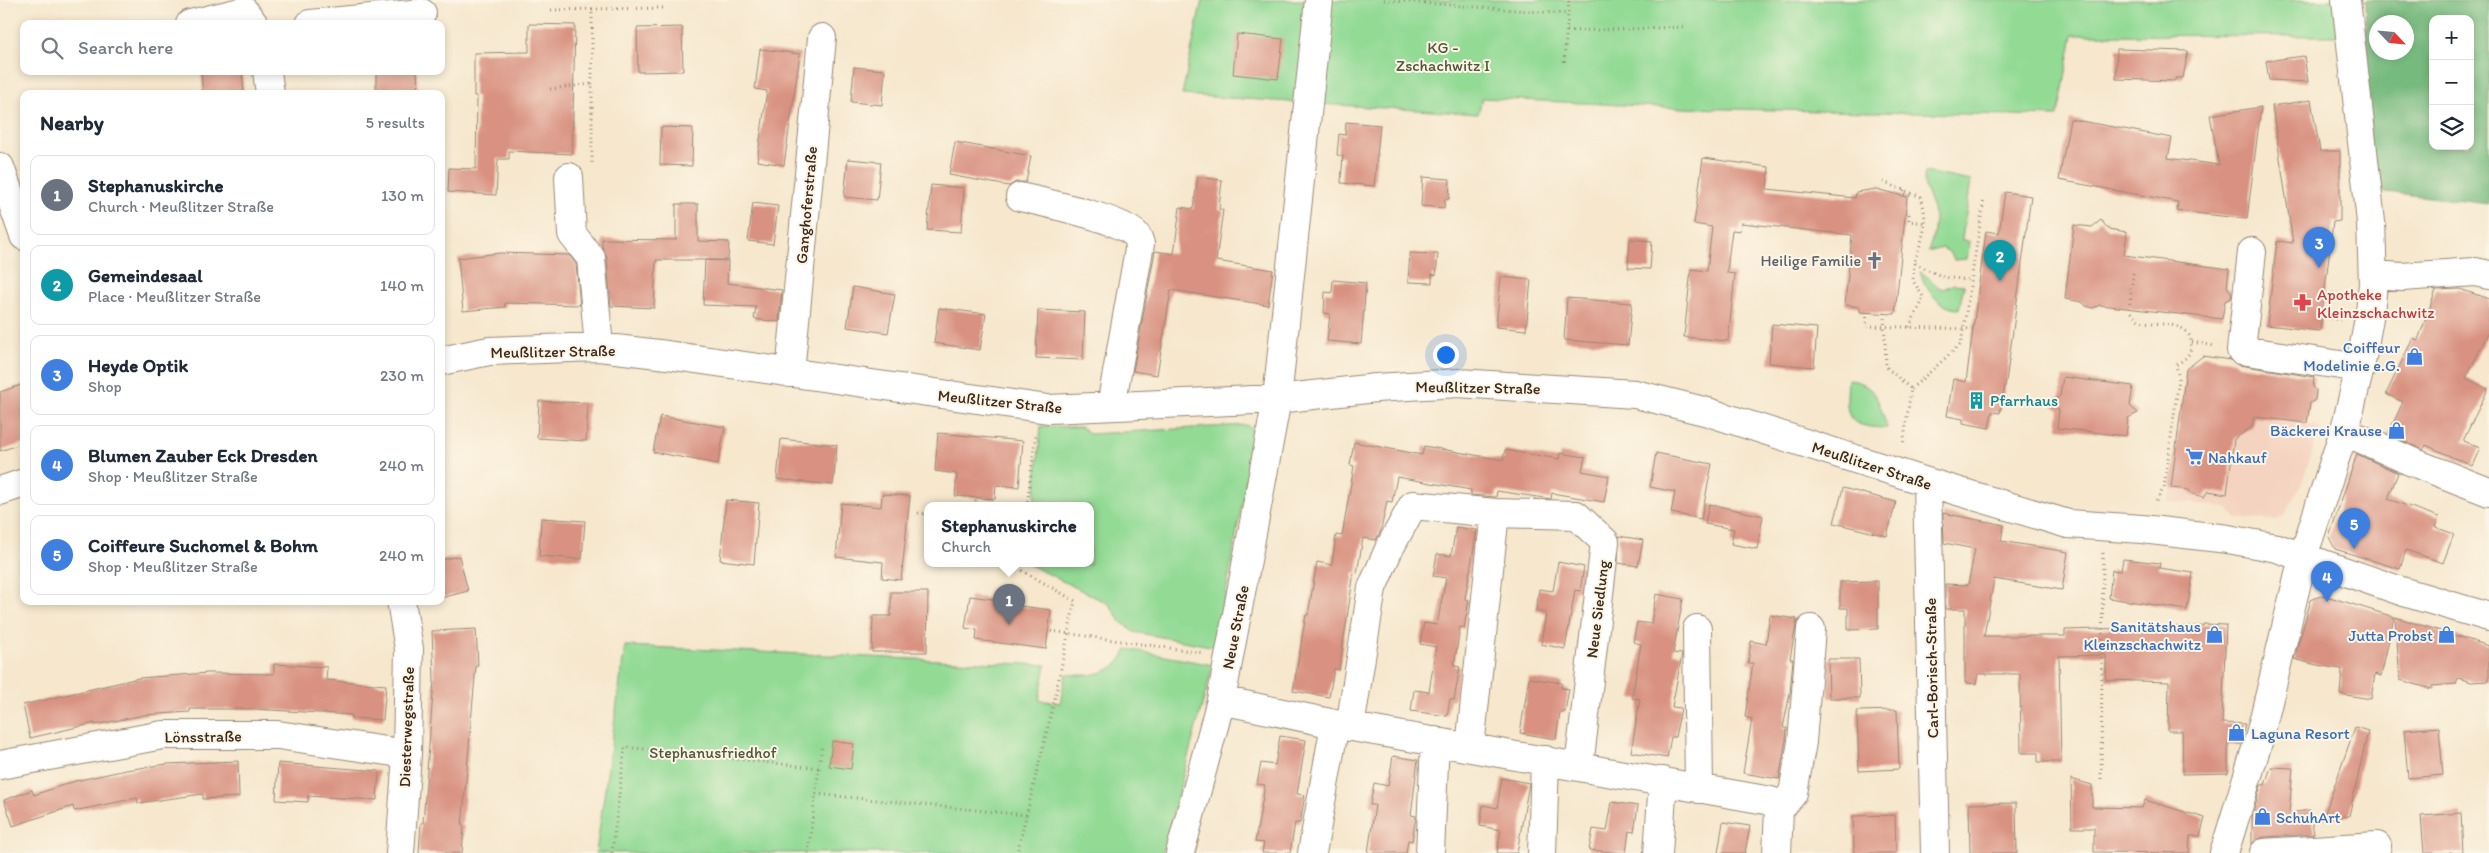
<!DOCTYPE html>
<html lang="en">
<head>
<meta charset="utf-8">
<style>
  body { margin:0; font-family:Itim,sans-serif; background:#f6f6f7; color:#1f2937 }
  .controls { position:absolute; right:15px; top:15px; display:grid; overflow:hidden; border-radius:10px; box-shadow:0 2px 8px #0003 }
  .controls button { width:45px; height:45px; display:grid; place-items:center; padding:0; border:0; border-bottom:1px solid #e0e1e3; background:#fff; color:#1f2937; font:25px sans-serif }
  .compass { position:absolute; left:2369px; top:15px; width:45px; height:45px; border-radius:50%; background:#fff; box-shadow:0 2px 8px #0003; rotate:116deg }
  .you { position:absolute; left:1445px; top:354px; width:18px; height:18px; margin:-12px; border:4px solid #fff; border-radius:50%; background:#1a73e8; box-shadow:0 0 0 8px #1a73e833 }
  .badge { display:grid; place-items:center; width:32px; height:32px; border-radius:50%; background:#1f6fb2; color:#fff; font-size:16px; font-weight:700 }
  .pin { position:absolute; translate:-50% -41px; filter:drop-shadow(0 1px 2px #0008) }
  .pin::after { content:''; position:absolute; top:26px; width:18px; height:15px; background:inherit; clip-path:polygon(0 0,100% 0,50% 100%) }
  .popup { position:absolute; left:924px; top:502px; width:170px; height:65px; box-sizing:border-box; display:grid; place-content:center; border-radius:10px; background:#fff; filter:drop-shadow(0 1px 4px #0005); font-size:16px; white-space:nowrap; color:#747a83 }
  .popup b { font-size:19px; color:#1f2937 }
  .popup::after { content:''; position:absolute; left:50%; top:100%; margin-left:-10px; border:10px solid transparent; border-top-color:#fff }
  .list { margin:0; padding:0; list-style:none }
  h2 { display:flex; justify-content:space-between; align-items:center; height:65px; margin:0; padding:0 20px; font-size:21px }
  h2 small { font-size:16px; font-weight:400; color:#747a83 }
  .list li { display:grid; grid-template-columns:32px 1fr auto; gap:15px; align-items:center; box-sizing:border-box; height:80px; margin:0 10px 10px; padding:0 10px; border:1px solid #e0e1e3; border-radius:10px }
  .list b { display:block; font-size:19px; white-space:nowrap }
  .list p { margin:0; font-size:16px; white-space:nowrap; color:#747a83 }
  .list em { font-size:16px; font-style:normal; color:#747a83 }
  .icon { flex:none; width:28px; height:28px; fill:none; stroke:currentColor; stroke-width:2; stroke-linecap:round; stroke-linejoin:round }
  .map { position:relative; flex:none; width:2489px; height:853px; overflow:hidden }
  .search { position:absolute; background:#fff; box-shadow:0 2px 8px #0003; left:20px; top:20px; width:425px; height:55px; display:flex; align-items:center; gap:12px; box-sizing:border-box; padding:0 18px; border-radius:10px; color:#747a83; font-size:19px }
  .panel { position:absolute; background:#fff; box-shadow:0 2px 8px #0003; left:20px; top:90px; width:425px; height:515px; border-radius:10px }
  .map>svg:first-child { display:block }
  .built { fill:#f4d3c0 }
  .green { fill:#93da95; stroke:#67825a }
  .forest { fill:#76ba7e; stroke:#58724e; fill-rule:evenodd }
  .building { fill:#d99281 }
  .lines { fill:none; stroke-linecap:round; stroke-linejoin:round }
  .minor-casing { stroke:#988876; stroke-width:30 }
  .path { stroke:#988876; stroke-width:3; stroke-dasharray:1 4; stroke-linecap:butt }
  .minor { stroke:#fff; stroke-width:28 }
  .labels { text-anchor:middle; stroke-width:4; stroke-linejoin:round; paint-order:stroke }
  .park-label { font-size:16px; fill:#51563c; stroke:#fcf5e5 }
  .street-label { font-size:16px; fill:#3b2a1e; stroke:#fcf5e5 }
  .worship-label { font-size:16px; fill:#5b616d; stroke:#fcf5e5; text-anchor:end }
  .health-label { font-size:16px; fill:#be3a42; stroke:#fcf5e5; text-anchor:start }
  .shop-label { font-size:16px; fill:#366cbe; stroke:#fcf5e5; text-anchor:end }
  .culture-label { font-size:16px; fill:#0d838f; stroke:#fcf5e5; text-anchor:start }
</style>
</head>
<body>
<div class="map">
<svg width="2489" height="853" viewBox="0 0 2489 853">
  <rect width="100%" height="100%" fill="#fcf5e5"/>
  <filter id="ink" filterUnits="userSpaceOnUse"><feTurbulence type="fractalNoise" baseFrequency=".02" numOctaves="2"/><feDisplacementMap in="SourceGraphic" scale="10" xChannelSelector="R" yChannelSelector="G"/><feConvolveMatrix kernelMatrix="1 2 1 2 8 2 1 2 1" color-interpolation-filters="sRGB"/></filter>
  <filter id="wash" filterUnits="userSpaceOnUse"><feTurbulence type="fractalNoise" baseFrequency=".0096" numOctaves="4" result="noise"/><feDisplacementMap in="SourceGraphic" scale="20" xChannelSelector="R" yChannelSelector="G"/><feGaussianBlur stdDeviation="1.12" result="paint"/><feColorMatrix in="noise" values="0 0 0 0 0 0 0 0 0 0 0 0 0 0 0 0 0 1.4 0 .05"/><feComposite in="paint" operator="in"/></filter>
  <g filter="url(#wash)">
    <rect width="100%" height="100%" fill="#f6e7cd"/>
    <!-- built -->
    <path class="built" d="M2254,417L2321,426L2301,485L2284,516L2276,520L2236,519L2227,507L2168,501L2171,488Z"/>
    <!-- green -->
    <path class="green" d="M1202,0H2334L2337,36L2073,35L2058,116L1682,108L1482,98L1478,114L1182,95Z
      M1925,172L1971,181L1962,239L1970,242L1967,259L1954,260L1948,251L1942,248L1928,252C1934,235 1937,223 1932,206C1927,191 1922,189 1925,172Z
      M1920,272C1931,277 1932,285 1943,289L1954,284L1964,285L1959,309C1940,309 1925,289 1920,272Z
      M1848,379C1877,385 1879,402 1887,428C1843,427 1846,416 1848,379Z
      M1247,425L1255,432L1216,647L1134,632L1121,622L1109,604L1028,564H1090V506H1034L1041,426L1082,427L1089,434Z
      M625,646L1046,665L1039,700L1060,703L1066,674C1090,677 1117,675 1127,649L1213,665L1162,853H596Z"/>
    <!-- forest -->
    <path class="forest" d="M2365,0H2489V204L2369,190ZM2433,19H2470V146H2433ZM2376,22H2406V52H2376Z"/>
    <g id="blocks">
      <!-- building -->
      <path class="building" d="M529,24L575,25L572,154L509,151V159H498L496,195L448,192L449,168L476,169L477,96H474V53L529,52Z
        M682,27L683,71L638,72L637,28Z
        M1237,34L1283,39L1278,79L1233,74Z
        M760,49L800,54L784,165L757,161L767,91L755,89Z
        M2117,49L2188,51L2183,78H2175V81L2116,79Z
        M2304,56L2308,82L2269,80L2266,61Z
        M854,67L885,70L882,105L851,102Z
        M201,71H242L244,94H203Z
        M376,71H417L418,94H376Z
        M2311,100L2320,151H2340V221L2333,222L2320,331L2267,325L2277,241L2293,243L2272,106Z
        M2261,107L2247,219L2177,211L2178,202L2059,180L2070,119L2172,138L2168,158L2219,165L2210,115Z
        M1346,122L1380,125L1374,186L1341,183L1343,156L1337,155L1339,134L1345,135Z
        M661,127L693,128L692,166L660,165Z
        M955,142L1031,156L1026,182H1016L1009,186L949,175Z
        M1703,158L1769,167L1767,189L1855,198L1856,192L1876,189L1907,197L1895,314L1860,312V307L1845,305L1852,235L1741,223L1740,231L1732,230L1729,253L1727,273L1735,274L1728,341L1684,337L1691,269L1707,271L1712,227L1694,224Z
        M848,159L881,162L877,200L844,197Z
        M1198,177L1222,180L1219,209L1223,210L1216,261L1273,270L1268,305L1171,290L1157,375L1133,371L1155,251L1174,254L1180,207L1193,209Z
        M1423,177L1450,179L1449,199H1445L1444,208L1421,206Z
        M931,185L964,188L961,232L927,230Z
        M2005,192L2031,196L2007,375L2000,413L1992,412L1989,428L1963,423V419L1947,416L1953,379L1966,382L1986,231L1999,233Z
        M753,203L778,206L773,244L748,241Z
        M676,204H698V241L729,242L728,260H656L654,308L611,306L607,257L602,246V239L676,240Z
        M2101,220L2108,229L2127,232L2124,255L2229,269L2227,287L2232,293L2231,298L2225,301L2222,319L2100,305L2093,308L2086,306L2082,302L2065,299L2074,225L2092,227Z
        M1630,239L1652,241L1650,269L1628,268Z
        M500,253L569,255L576,264L580,305L505,303V307L463,311L458,258Z
        M1410,253L1438,254L1436,275L1432,274V283L1408,282Z
        M705,260L728,261L727,283L782,290L779,322L754,319L756,307L703,305Z
        M1501,277L1531,280L1526,330L1496,327Z
        M1333,280L1366,283L1361,344L1327,341L1330,314L1324,313L1325,292L1332,293Z
        M853,287L895,294L888,333L847,327Z
        M2460,289L2489,299V331L2466,378L2488,389L2463,441L2480,448L2472,466L2426,445L2423,450L2388,434L2403,402L2386,394L2413,338L2418,340L2436,290Z
        M1567,298L1632,303L1628,345L1564,340Z
        M939,308L986,314L980,350L934,343Z
        M1038,310L1085,312L1083,360L1036,358Z
        M1772,324L1817,328L1814,367L1769,363Z
        M2203,356L2230,360L2239,365L2314,377L2313,387L2316,390L2315,400L2310,403L2307,423L2254,417L2252,427L2234,439L2227,494L2208,491L2204,497L2192,494L2189,490L2171,488L2186,369Z
        M2063,377L2133,386L2130,406L2138,413L2128,418L2126,436L2057,428L2059,410L2051,403L2060,396Z
        M24,384V443L0,451V392Z
        M539,401L588,403L586,441L537,438Z
        M660,416L725,427L718,464L653,452Z
        M938,433L1023,441L1019,487L996,485L995,499L955,496L957,474L935,471Z
        M781,439L837,445L833,485L777,479Z
        M1354,442L1422,455L1424,446L1503,460L1505,450L1559,459L1560,453L1585,457L1582,471L1609,476L1604,502L1552,493L1551,499L1497,491L1496,497L1471,495V490L1397,477L1392,502L1387,501L1381,530L1376,540L1363,538L1357,573L1354,572L1339,670L1334,669L1329,697L1293,691L1306,615H1308L1317,562L1332,565L1336,535L1342,536L1354,466L1350,465Z
        M1656,453L1712,464L1701,519L1671,513L1675,492L1650,487Z
        M2357,454L2398,473L2388,499L2439,517L2435,527L2454,534L2443,563L2406,550L2400,569L2335,549L2329,537Z
        M1843,488L1896,502L1887,536L1834,523Z
        M882,494L910,496L901,580L882,578L883,562L836,557L841,503L881,507Z
        M726,500L759,503L754,564L720,560Z
        M1709,504L1763,516L1757,549L1731,544L1734,529L1705,524Z
        M1943,513L2004,525L2001,541L2068,552L2062,590L1994,579L1984,636H2065V630L2203,626V624L2226,625L2222,723L2245,724L2241,744H2228V773L2183,774L2182,731H2168L2169,682L2106,680V655L2059,656L2061,762H2038V753H2021L2020,674H1978L1976,684L1965,683V609H1945V584L1968,585L1975,549L1944,543Z
        M541,518L585,521L582,559L539,556Z
        M1456,527L1477,530L1465,599L1469,600L1464,628L1460,627L1454,666L1460,667L1454,700L1450,699L1447,716L1411,711L1414,690L1429,692L1436,647L1420,644L1424,623L1437,625L1446,578L1433,576L1437,554L1451,556Z
        M1619,536L1643,540L1638,566L1618,563Z
        M459,556L468,591L441,598V560Z
        M2123,559L2160,563L2159,568L2193,573L2187,610L2109,598L2112,570L2121,571Z
        M1558,562L1584,567L1580,591L1575,590L1565,649L1541,644L1546,613L1536,611L1539,589L1553,591Z
        M1878,581V629L1848,630V608H1840V582Z
        M891,592H928L927,652H872L873,616H891Z
        M1656,594L1683,599L1673,653L1682,654L1672,707L1681,708L1675,737H1671L1667,758L1631,752L1640,699L1632,698L1641,644L1633,642L1637,622L1651,624Z
        M2323,595L2394,617L2381,676L2375,674L2371,699L2340,694L2342,669L2317,665L2294,659L2311,600Z
        M970,596L1020,603V606L1051,610L1046,649L976,640L977,630L965,628Z
        M1770,615L1797,619L1790,659H1793L1790,693L1783,728H1787L1786,740L1779,779L1743,773L1752,719L1745,717L1753,663H1748L1751,641L1766,644Z
        M2395,617L2489,646V681L2471,682L2458,678L2456,684L2432,686V689L2400,680Z
        M476,629L478,665H476L462,826H464L462,853H419L421,823H423L434,680L432,631Z
        M1828,659H1859L1860,698H1829Z
        M274,664L327,667L326,680L386,685L383,720L351,718L352,715L255,709H190V712L144,715L95,725V723L30,738L23,705L139,678L208,673L274,674Z
        M1529,678L1562,683L1561,688L1569,689L1565,712H1560L1556,739L1520,733Z
        M1897,710L1899,769L1859,771L1857,711Z
        M2355,727L2368,731L2349,816L2323,819Z
        M2439,727L2443,775L2408,778L2404,730Z
        M1280,736L1306,740L1297,794L1305,795L1300,823H1295L1290,853H1262L1264,843L1255,842L1265,785L1257,784L1261,763L1275,765Z
        M832,741L854,744L851,769L829,766Z
        M1393,756L1418,760L1411,815L1416,816L1412,841L1408,840L1406,853H1368L1375,805H1370L1374,783L1388,786Z
        M238,761L239,797L203,799V794L138,803L137,798L74,811L73,806L13,826L4,800L32,790L34,795L75,781L126,770L167,764Z
        M278,763L379,771L377,800L308,796V802L276,800Z
        M2271,767L2293,768L2289,813L2310,810L2314,834L2263,837L2252,844V817L2261,785H2265Z
        M1502,778L1529,783L1517,853H1497L1501,830L1480,826L1483,805L1497,808Z
        M2071,779L2092,785V807L2142,808L2145,800L2205,818L2200,836H2190L2189,853L2094,852V828H2072Z
        M1612,802L1638,806L1634,832L1629,831L1626,853L1589,850L1593,829L1607,831Z
        M2016,803L2017,853H1970L1969,804Z
        M2461,813L2463,853H2424L2421,816Z
        M1895,815L1896,853H1854L1853,816Z
        M1723,822L1750,826L1745,853H1718Z"/>
    </g>
  </g>
  <g filter="url(#ink)">
    <use href="#blocks" fill-opacity="0" stroke="#988876" stroke-width="1"/>
    <g class="lines">
      <defs>
        <path id="minor" d="M190,24L244,11L254,24
          M310,24L422,13
          M267,71L270,94
          M0,167L24,236
          M569,177L572,234L591,258L599,347
          M1020,197C1045,203 1118,218 1135,234C1138,236 1139,241 1140,244L1111,406
          M2252,252L2241,350L2360,368
          M2373,275L2402,277L2475,272L2489,275
          M441,361L489,351L599,347L667,355L1048,409L1277,399L1376,388L1458,383L1635,394L1708,412L1927,482L2068,524L2142,529L2228,539L2277,548L2401,591L2489,617
          M790,373L822,38
          M2344,431L2410,461L2489,492
          M1927,482L1935,853
          M0,491L24,483
          M1697,629L1699,789
          M1221,700L1335,724L1771,801L1779,810L1777,853
          M1350,727L1372,588L1389,549L1413,505L1495,513L1576,515L1605,542L1579,767
          M1470,747L1495,513
          M0,765L163,735H278L407,754
          M1779,810L1793,793L1802,742L1811,629
          M400,853L407,754L409,649L401,601
          M1180,853L1221,700L1277,399L1319,0
          M1312,853L1335,724
          M1430,853L1435,741
          M1542,853L1545,760
          M1658,853L1663,781
          M2224,853L2259,739L2303,557L2346,425L2360,368L2370,312L2373,284L2371,222L2346,0
          M2264,853L2377,846"/>
      </defs>
      <!-- minor casing -->
      <use href="#minor" class="minor-casing"/>
      <!-- path -->
      <path class="path" d="M1384,0L1568,14
        M551,10L592,9
        M1567,31L1685,27
        M1564,62L1569,0
        M592,84V9L664,8
        M550,89L592,84V163
        M1883,182L1921,197C1929,224 1923,237 1914,263L1943,277L1971,280
        M1904,190L1903,194L1909,196V198
        M1909,214V221L1925,223
        M2133,273L2129,310C2131,313 2134,317 2137,319C2152,328 2192,317 2191,345C2191,355 2184,360 2176,365L2179,379L2164,487L2155,504
        M1867,312L1866,326L1973,329
        M1884,313L1886,367L1911,389L1903,446
        M2341,320L2328,318L2331,293L2346,295
        M1909,327L1924,298L1913,281L1914,263
        M2192,342L2215,346
        M1911,389L1961,344L1984,199
        M975,506L976,498
        M1027,506L1036,432
        M918,513L928,514
        M1017,564L1016,567L1075,601L1054,702L1017,853
        M1051,631L1204,653
        M2101,779L2103,552
        M816,794L1026,815
        M612,853L625,747L819,768
        M808,853L822,744"/>
      <!-- minor -->
      <use href="#minor" class="minor"/>
    </g>
  </g>
  <!-- icons -->
  <defs>
    <symbol id="church-bare" viewBox="-9 -9 18 18"><path d="M-1.2-6h2.4v3.5h3.3v2.4h-3.3V6h-2.4V-.1h-3.3v-2.4h3.3Z" fill="#6b7280" stroke="#fcf5e5" stroke-width="2.5" paint-order="stroke"/></symbol>
    <symbol id="pharmacy-bare" viewBox="-9 -9 18 18"><path d="M-2-6h4v4h4v4h-4v4h-4v-4h-4v-4h4Z" fill="#e0444e" stroke="#fcf5e5" stroke-width="2.5" paint-order="stroke"/></symbol>
    <symbol id="shop-bare" viewBox="-9 -9 18 18"><path d="M-5-2.5h2.3a2.7 3.5 0 0 1 5.4 0H5L5.5 6h-11ZM-1.5-2.5h3a1.5 2.3 0 0 0-3 0Z" fill="#3f7fe0" stroke="#fcf5e5" stroke-width="2.5" paint-order="stroke"/></symbol>
    <symbol id="building-bare" viewBox="-9 -9 18 18"><path d="M-4-6H4V6H1V3H-1V6H-4ZM-2.5-4.3h1.7v1.8h-1.7ZM.8-4.3h1.7v1.8H.8ZM-2.5-1h1.7V.8h-1.7ZM.8-1h1.7V.8H.8Z" fill="#0f9aa8" stroke="#fcf5e5" stroke-width="2.5" paint-order="stroke"/></symbol>
    <symbol id="supermarket-bare" viewBox="-9 -9 18 18"><path d="M-6-5.5h2.5l.6 2H6L4.5 2H-2.5L-4.4-4H-6ZM-1.5 3.2a1.3 1.3 0 1 0 .1 0ZM3 3.2a1.3 1.3 0 1 0 .1 0Z" fill="#3f7fe0" stroke="#fcf5e5" stroke-width="2.5" paint-order="stroke"/></symbol>
  </defs>
  <g fill-rule="evenodd">
    <use href="#church-bare" x="1862" y="248" width="25" height="25"/>
    <use href="#pharmacy-bare" x="2290" y="290" width="25" height="25"/>
    <use href="#shop-bare" x="2402" y="344" width="25" height="25"/>
    <use href="#building-bare" x="1964" y="388" width="25" height="25"/>
    <use href="#shop-bare" x="2384" y="418" width="25" height="25"/>
    <use href="#supermarket-bare" x="2182" y="444" width="25" height="25"/>
    <use href="#shop-bare" x="2202" y="622" width="25" height="25"/>
    <use href="#shop-bare" x="2434" y="622" width="25" height="25"/>
    <use href="#shop-bare" x="2224" y="720" width="25" height="25"/>
    <use href="#shop-bare" x="2250" y="804" width="25" height="25"/>
  </g>
  <g class="labels">
    <!-- park labels -->
    <g class="park-label">
      <text x="1443" y="53">KG -<tspan x="1443" dy="18">Zschachwitz I</tspan></text>
      <text x="713" y="758">Stephanusfriedhof</text>
    </g>
    <!-- street labels -->
    <g class="street-label">
      <text transform="translate(806 205) rotate(-85)" y="6">Ganghoferstraße</text>
      <text transform="translate(553 351) rotate(-1)" y="6">Meußlitzer Straße</text>
      <text transform="translate(1478 387) rotate(1)" y="6">Meußlitzer Straße</text>
      <text transform="translate(1000 401) rotate(6)" y="6">Meußlitzer Straße</text>
      <text transform="translate(1872 465) rotate(18)" y="6">Meußlitzer Straße</text>
      <text transform="translate(1597 609) rotate(-83)" y="6">Neue Siedlung</text>
      <text transform="translate(1235 627) rotate(-79)" y="6">Neue Straße</text>
      <text transform="translate(1931 668) rotate(-91)" y="6">Carl-Borisch-Straße</text>
      <text transform="translate(406 727) rotate(-88)" y="6">Diesterwegstraße</text>
      <text transform="translate(203 736) rotate(-1)" y="6">Lönsstraße</text>
    </g>
    <!-- worship labels -->
    <g class="worship-label">
      <text x="1861" y="266">Heilige Familie</text>
    </g>
    <!-- health labels -->
    <g class="health-label">
      <text x="2317" y="300">Apotheke<tspan x="2317" dy="18">Kleinzschachwitz</tspan></text>
    </g>
    <!-- shop labels -->
    <g class="shop-label">
      <text x="2400" y="353">Coiffeur<tspan x="2400" dy="18">Modelinie e.G.</tspan></text>
      <text x="2382" y="436">Bäckerei Krause</text>
      <text x="2208" y="463" text-anchor="start">Nahkauf</text>
      <text x="2201" y="632">Sanitätshaus<tspan x="2201" dy="18">Kleinzschachwitz</tspan></text>
      <text x="2433" y="641">Jutta Probst</text>
      <text x="2251" y="739" text-anchor="start">Laguna Resort</text>
      <text x="2276" y="823" text-anchor="start">SchuhArt</text>
    </g>
    <!-- culture labels -->
    <g class="culture-label">
      <text x="1990" y="406">Pfarrhaus</text>
    </g>
  </g>
</svg>
<div class="controls">
<button>+</button>
<button>−</button>
<button><svg class="icon" aria-label="layers" viewBox="0 0 24 24"><path d="M12 4l9 5-9 5-9-5zM3 14l9 5 9-5"/></svg></button>
</div>
<svg class="compass" viewBox="-18 -18 36 36"><path d="M0-13l5 13h-10z" fill="#e53935"/><path d="M0 13l5-13h-10z" fill="#747a83"/></svg>
<div class="you"></div>
<div class="pin badge" style="left:1009px;top:625px;background:#6b7280">1</div>
<div class="popup"><b>Stephanuskirche</b>Church</div>
<div class="pin badge" style="left:2000px;top:281px;background:#0f9aa8">2</div>
<div class="pin badge" style="left:2319px;top:268px;background:#3f7fe0">3</div>
<div class="pin badge" style="left:2327px;top:602px;background:#3f7fe0">4</div>
<div class="pin badge" style="left:2354px;top:549px;background:#3f7fe0">5</div>
<div class="search"><svg class="icon" aria-label="search" viewBox="0 0 24 24"><circle cx="10" cy="10" r="6"/><path d="M15 15l6 6"/></svg>Search here</div>
<section class="panel">
<h2>Nearby<small>5 results</small></h2>
<ul class="list">
<li><span class="badge" style="background:#6b7280">1</span><div><b>Stephanuskirche</b><p>Church · Meußlitzer Straße</p></div><em>130 m</em></li>
<li><span class="badge" style="background:#0f9aa8">2</span><div><b>Gemeindesaal</b><p>Place · Meußlitzer Straße</p></div><em>140 m</em></li>
<li><span class="badge" style="background:#3f7fe0">3</span><div><b>Heyde Optik</b><p>Shop</p></div><em>230 m</em></li>
<li><span class="badge" style="background:#3f7fe0">4</span><div><b>Blumen Zauber Eck Dresden</b><p>Shop · Meußlitzer Straße</p></div><em>240 m</em></li>
<li><span class="badge" style="background:#3f7fe0">5</span><div><b>Coiffeure Suchomel &amp; Bohm</b><p>Shop · Meußlitzer Straße</p></div><em>240 m</em></li>
</ul>
</section>
</div>
</body>
</html>
